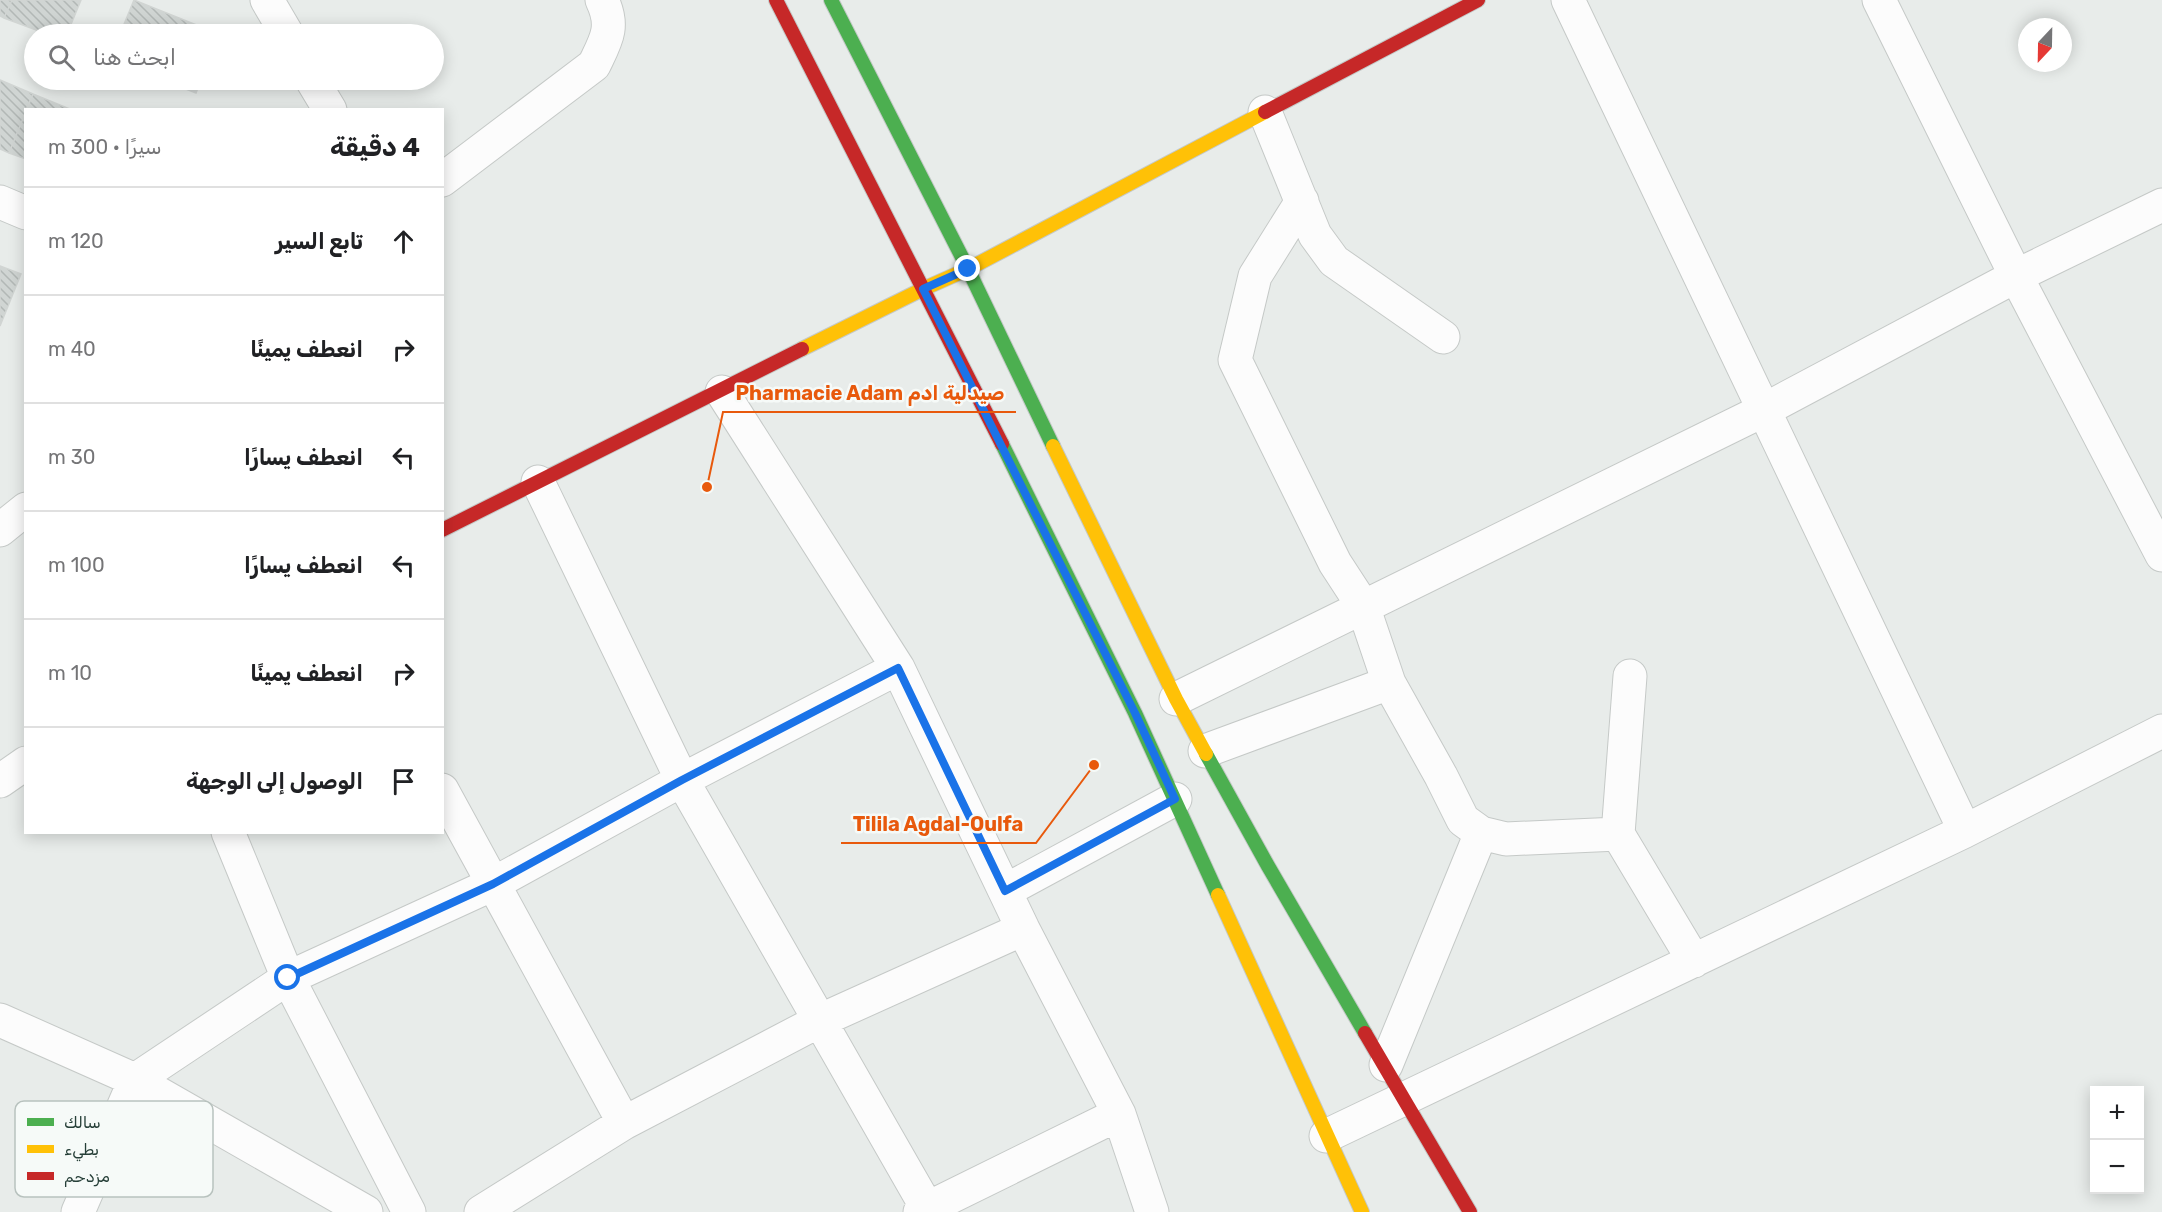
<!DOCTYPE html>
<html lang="ar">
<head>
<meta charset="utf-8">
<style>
  body { margin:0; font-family:Rubik,Cairo,sans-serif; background:#f6f6f6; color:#202124; direction:rtl }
  .controls { position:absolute; right:18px; bottom:18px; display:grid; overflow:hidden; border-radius:0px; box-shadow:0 3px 15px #0003 }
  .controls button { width:54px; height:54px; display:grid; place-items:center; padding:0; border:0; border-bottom:2px solid #e0e0e0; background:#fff; color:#202124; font:30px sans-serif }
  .compass { position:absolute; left:2018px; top:18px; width:54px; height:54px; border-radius:50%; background:#fff; box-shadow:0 3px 15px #0003; rotate:202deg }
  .stop { position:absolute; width:18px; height:18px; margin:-14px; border:4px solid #1a73e8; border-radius:50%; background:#fff }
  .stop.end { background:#1a73e8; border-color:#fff; box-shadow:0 2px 6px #0008 }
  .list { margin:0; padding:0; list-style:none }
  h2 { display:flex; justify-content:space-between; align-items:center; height:78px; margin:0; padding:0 24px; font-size:26px }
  h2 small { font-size:20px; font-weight:400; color:#757577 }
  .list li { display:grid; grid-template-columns:39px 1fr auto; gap:18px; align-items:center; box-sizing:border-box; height:108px; padding:0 24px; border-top:2px solid #e0e0e0 }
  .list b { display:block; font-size:22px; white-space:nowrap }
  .list em { font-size:20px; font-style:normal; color:#757577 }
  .icon { flex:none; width:33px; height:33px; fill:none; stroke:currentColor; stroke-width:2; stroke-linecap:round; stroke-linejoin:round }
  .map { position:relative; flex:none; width:2162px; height:1212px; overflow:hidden; direction:ltr }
  .search { position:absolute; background:#fff; box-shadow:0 3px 15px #0003; left:24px; top:24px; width:420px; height:66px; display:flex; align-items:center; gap:15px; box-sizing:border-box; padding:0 21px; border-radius:33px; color:#757577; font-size:22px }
  .panel { position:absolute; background:#fff; box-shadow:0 3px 15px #0003; left:24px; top:108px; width:420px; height:726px; border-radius:0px; direction:rtl }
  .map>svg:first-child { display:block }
  .building { fill:url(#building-back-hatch); stroke:#d1d5d3; stroke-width:1.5 }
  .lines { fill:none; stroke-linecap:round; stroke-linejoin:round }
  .street-casing { stroke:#c5c9c7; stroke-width:35 }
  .fast-casing { stroke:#c4c9c7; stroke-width:16 }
  .slow-casing { stroke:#c4c9c7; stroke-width:16 }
  .jam-casing { stroke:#c4c9c7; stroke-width:16 }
  .street { stroke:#fcfcfc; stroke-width:33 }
  .fast { stroke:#4caf50; stroke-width:14 }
  .slow { stroke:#ffc107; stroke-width:14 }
  .jam { stroke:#c62828; stroke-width:14 }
  .route { stroke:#1a73e8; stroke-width:8 }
  .key { fill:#f6faf8; stroke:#b8c2be; stroke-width:1.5 }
  .key-label { font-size:16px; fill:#263f38 }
  .leader { fill:none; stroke:#e8590c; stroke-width:2 }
  .callout-dot { fill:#e8590c; stroke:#f6faf8; stroke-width:2 }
  .callout-label { font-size:20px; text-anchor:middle; font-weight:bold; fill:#e8590c; stroke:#f6faf8; stroke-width:5; stroke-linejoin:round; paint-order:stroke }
</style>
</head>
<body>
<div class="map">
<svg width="2162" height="1212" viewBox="0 0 2162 1212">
  <defs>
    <pattern id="building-back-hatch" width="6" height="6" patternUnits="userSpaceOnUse" patternTransform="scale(1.5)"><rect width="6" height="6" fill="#d0d5d3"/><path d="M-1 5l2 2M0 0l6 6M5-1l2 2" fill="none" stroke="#b2b8b6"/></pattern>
  </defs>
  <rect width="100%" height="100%" fill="#e8ecea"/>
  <!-- building -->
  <path class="building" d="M0,0H12L4,18L0,16Z
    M12,0H81L67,34H47L4,18Z
    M134,0L219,34H120Z
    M0,80L33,94L9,153L0,149Z
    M163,80H201L196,93Z
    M33,94L72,110H26Z
    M26,111V159L9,153Z
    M0,266L21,274L0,326Z"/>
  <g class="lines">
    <defs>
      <path id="street" d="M267,0L287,34
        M1568,0L1965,831
        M1879,0L2016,276L2162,555
        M312,80L330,110
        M1265,112L1315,235L1334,261L1443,337
        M442,180L594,65C606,40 615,27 602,0
        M1302,201L1255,276L1235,360L1335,563L1363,606L1389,683L1441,776L1463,820L1481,833L1506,839L1618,834
        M0,202L26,213
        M722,392L898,668L1023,929L1119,1114
        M538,482L682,780L927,1208
        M0,530L26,509
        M1630,676L1618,834L1694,961
        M1176,699L1764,410L2016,276L2162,205
        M1205,751L1389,683
        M0,781L26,763
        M442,790L624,1123
        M228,832L288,978L409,1212
        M1005,891L1175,799
        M0,1020L135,1080L366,1212
        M1386,1065L1481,833
        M1326,1136L1965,831L2162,731
        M78,1212L135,1080L288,978L493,884L682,780L898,668
        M481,1212L624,1123L819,1021L1023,929
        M920,1212L1119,1114L1152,1212"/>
      <path id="fast" d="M831,0L968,269L1053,446
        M1002,444L1135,713L1218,895
        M1206,754L1268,866L1365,1033"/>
      <path id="slow" d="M802,349L923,289L968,269L1265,112
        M1053,446L1176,699L1206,754
        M1218,895L1362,1212"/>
      <path id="jam" d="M776,0L1002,444
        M1265,112L1478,0
        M442,530L802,349
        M1365,1033L1470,1212"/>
    </defs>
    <!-- street casing -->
    <use href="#street" class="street-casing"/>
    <!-- fast casing -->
    <use href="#fast" class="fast-casing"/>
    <!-- slow casing -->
    <use href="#slow" class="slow-casing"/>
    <!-- jam casing -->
    <use href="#jam" class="jam-casing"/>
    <!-- street -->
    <use href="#street" class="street"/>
    <!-- fast -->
    <use href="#fast" class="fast"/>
    <!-- slow -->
    <use href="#slow" class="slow"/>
    <!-- jam -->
    <use href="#jam" class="jam"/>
  </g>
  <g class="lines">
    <!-- route -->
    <path class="route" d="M288,978L493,884L682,780L898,668L1005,891L1175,799L1135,713L923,289L968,269"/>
  </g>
  <!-- legend -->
  <rect x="15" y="1101" width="198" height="96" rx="9" class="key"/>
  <rect x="27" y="1118" width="27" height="8" fill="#4caf50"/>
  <rect x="27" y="1145" width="27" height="8" fill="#ffc107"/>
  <rect x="27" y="1172" width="27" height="8" fill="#c62828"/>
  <g class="key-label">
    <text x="64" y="1128">سالك</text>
    <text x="64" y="1155">بطيء</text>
    <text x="64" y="1182">مزدحم</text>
  </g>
  <!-- callouts -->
  <path class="leader" d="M707 487L723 412H1016M1094 765L1036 843H841"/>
  <g class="callout-dot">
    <circle cx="707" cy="487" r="6"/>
    <circle cx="1094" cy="765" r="6"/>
  </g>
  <g class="callout-label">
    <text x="870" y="400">Pharmacie Adam صيدلية ادم</text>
    <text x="938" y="831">Tilila Agdal-Oulfa</text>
  </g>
</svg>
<div class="controls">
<button>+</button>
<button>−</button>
</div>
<svg class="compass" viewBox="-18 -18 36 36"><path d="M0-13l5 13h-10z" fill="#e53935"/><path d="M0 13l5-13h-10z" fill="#757577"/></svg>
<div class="stop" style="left:288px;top:978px"></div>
<div class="stop end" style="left:968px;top:269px"></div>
<div class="search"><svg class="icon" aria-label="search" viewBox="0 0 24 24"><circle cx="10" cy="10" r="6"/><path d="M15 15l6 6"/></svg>ابحث هنا</div>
<section class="panel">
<h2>4 دقيقة<small>سيرًا · 300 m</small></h2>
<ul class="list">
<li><svg class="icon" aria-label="ahead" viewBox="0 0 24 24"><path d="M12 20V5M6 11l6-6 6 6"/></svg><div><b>تابع السير</b></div><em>120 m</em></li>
<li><svg class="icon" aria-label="right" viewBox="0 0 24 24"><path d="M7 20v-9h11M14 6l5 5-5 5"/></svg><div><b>انعطف يمينًا</b></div><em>40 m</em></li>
<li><svg class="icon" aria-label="left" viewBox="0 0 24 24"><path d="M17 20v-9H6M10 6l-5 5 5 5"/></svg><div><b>انعطف يسارًا</b></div><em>30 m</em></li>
<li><svg class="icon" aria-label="left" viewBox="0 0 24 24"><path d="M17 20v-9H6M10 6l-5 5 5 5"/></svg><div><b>انعطف يسارًا</b></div><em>100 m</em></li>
<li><svg class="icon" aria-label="right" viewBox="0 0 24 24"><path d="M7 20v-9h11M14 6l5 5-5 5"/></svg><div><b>انعطف يمينًا</b></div><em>10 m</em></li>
<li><svg class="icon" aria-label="arrive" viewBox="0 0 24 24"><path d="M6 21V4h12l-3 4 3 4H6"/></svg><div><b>الوصول إلى الوجهة</b></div></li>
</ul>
</section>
</div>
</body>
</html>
